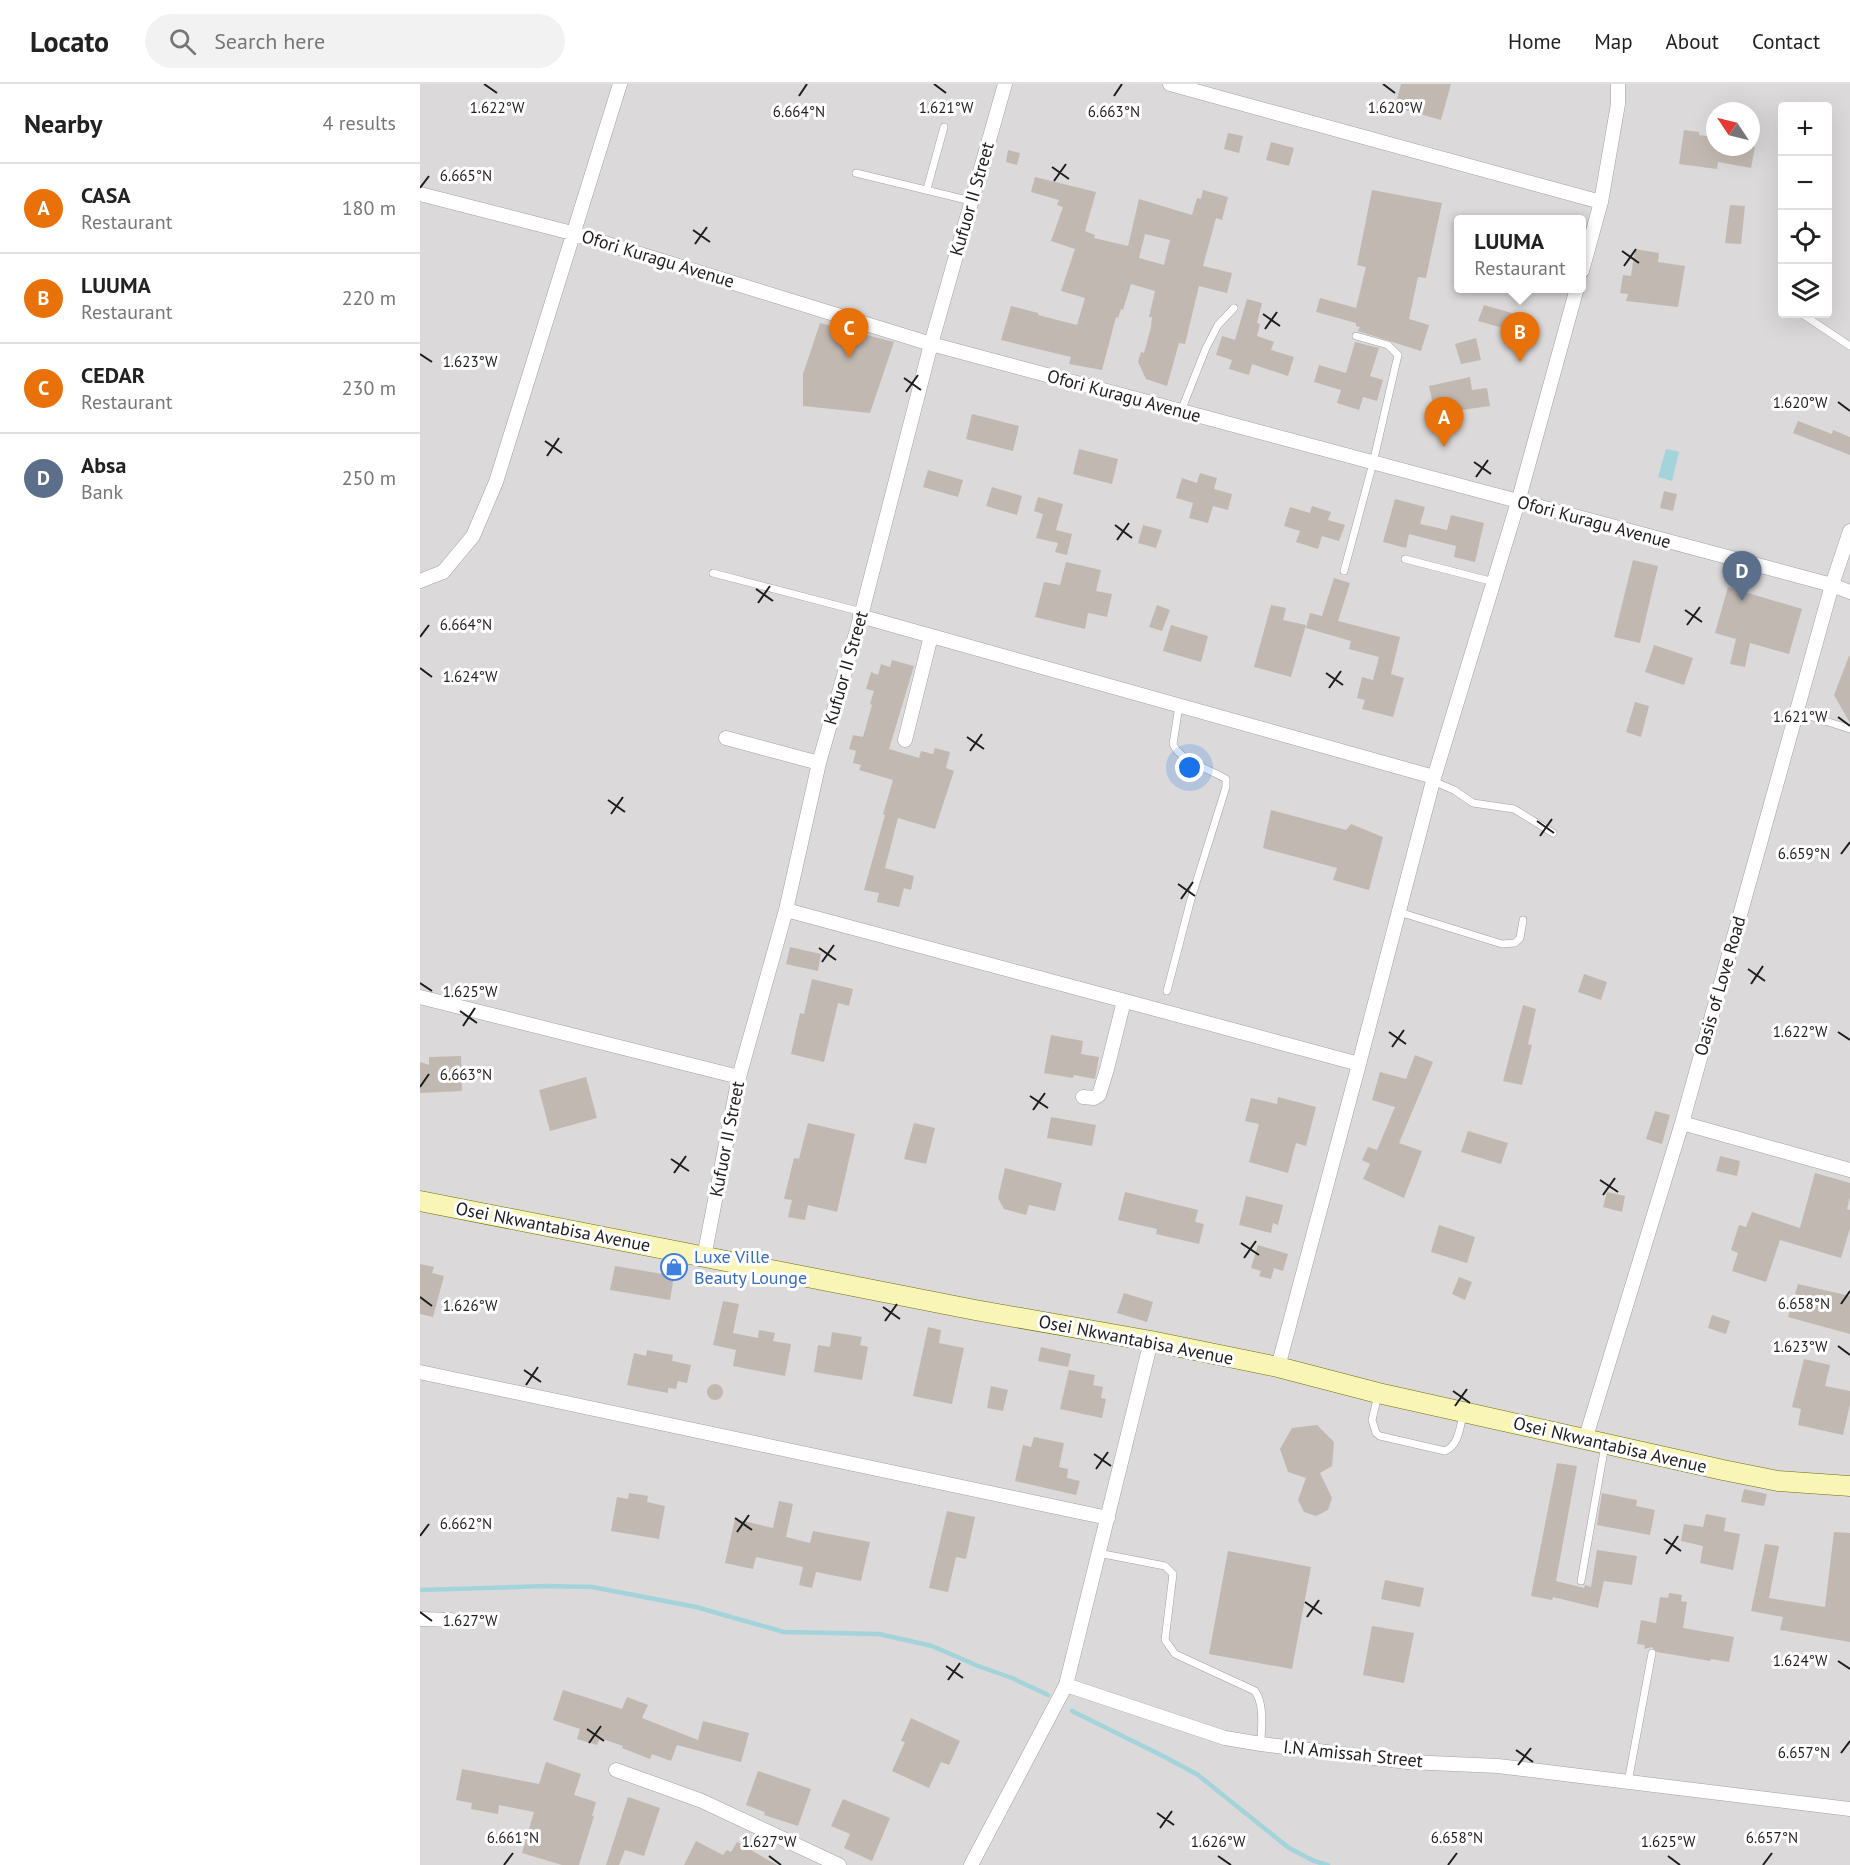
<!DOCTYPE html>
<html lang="en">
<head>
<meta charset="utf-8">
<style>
  body { margin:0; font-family:"PT Sans",sans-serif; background:#f2f2f2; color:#222 }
  .controls { position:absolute; right:18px; top:18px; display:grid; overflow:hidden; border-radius:6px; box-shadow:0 6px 24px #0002 }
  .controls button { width:54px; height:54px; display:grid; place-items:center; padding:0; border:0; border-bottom:2px solid #e0e0e0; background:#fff; color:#222; font:30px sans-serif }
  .compass { position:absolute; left:1286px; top:18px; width:54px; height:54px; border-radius:50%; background:#fff; box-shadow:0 6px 24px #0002; rotate:305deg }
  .you { position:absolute; left:770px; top:684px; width:21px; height:21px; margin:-15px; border:4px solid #fff; border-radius:50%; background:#1a73e8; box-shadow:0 0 0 9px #1a73e833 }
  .badge { display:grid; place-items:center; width:39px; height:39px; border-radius:50%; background:#c40516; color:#fff; font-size:20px; font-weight:700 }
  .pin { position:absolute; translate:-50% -50px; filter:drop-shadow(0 2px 3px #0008) }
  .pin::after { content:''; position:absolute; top:32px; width:21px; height:18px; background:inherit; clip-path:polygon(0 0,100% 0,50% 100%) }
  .popup { position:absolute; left:1034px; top:131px; width:132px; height:78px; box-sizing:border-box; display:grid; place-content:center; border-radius:6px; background:#fff; filter:drop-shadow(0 2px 4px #0005); font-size:20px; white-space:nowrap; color:#767676 }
  .popup b { font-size:22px; color:#222 }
  .popup::after { content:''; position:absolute; left:50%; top:100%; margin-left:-12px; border:12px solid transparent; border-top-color:#fff }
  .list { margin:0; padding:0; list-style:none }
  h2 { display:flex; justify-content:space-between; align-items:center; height:78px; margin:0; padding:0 24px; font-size:26px }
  h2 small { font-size:20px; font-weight:400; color:#767676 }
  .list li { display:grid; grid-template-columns:39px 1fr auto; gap:18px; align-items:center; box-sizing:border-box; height:90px; padding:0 24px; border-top:2px solid #e0e0e0 }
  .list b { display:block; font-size:22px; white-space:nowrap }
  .list p { margin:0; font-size:20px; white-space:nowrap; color:#767676 }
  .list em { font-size:20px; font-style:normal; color:#767676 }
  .icon { flex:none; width:33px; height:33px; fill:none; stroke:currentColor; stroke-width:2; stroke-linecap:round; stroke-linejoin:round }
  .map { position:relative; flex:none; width:1430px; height:1781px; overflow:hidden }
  header { display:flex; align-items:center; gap:36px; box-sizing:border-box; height:84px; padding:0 30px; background:#fff; border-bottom:2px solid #e0e0e0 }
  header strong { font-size:28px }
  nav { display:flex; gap:33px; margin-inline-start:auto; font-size:21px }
  .search { width:420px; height:54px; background:#f2f2f2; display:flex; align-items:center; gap:15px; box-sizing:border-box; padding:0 21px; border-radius:33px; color:#767676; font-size:22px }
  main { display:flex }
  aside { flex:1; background:#fff }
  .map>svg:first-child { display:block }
  .residential { fill:#dbd9da; fill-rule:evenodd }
  .water { fill:#a3d3db }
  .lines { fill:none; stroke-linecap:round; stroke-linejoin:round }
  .stream { stroke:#a3d3db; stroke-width:4.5 }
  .building { fill:#c2b8b2; fill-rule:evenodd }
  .lane-casing { stroke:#a1a1a1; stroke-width:8 }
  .street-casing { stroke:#a1a1a1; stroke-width:15 }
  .secondary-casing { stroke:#6e7007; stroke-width:21 }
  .lane { stroke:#fff; stroke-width:7 }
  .street { stroke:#fff; stroke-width:14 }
  .secondary { stroke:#f8f5b6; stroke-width:20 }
  .ticks { fill:none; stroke:#1d1d1d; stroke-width:2 }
  .labels { text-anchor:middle; stroke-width:6; stroke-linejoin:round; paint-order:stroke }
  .street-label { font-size:18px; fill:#1d1d1d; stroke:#fff }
  .shop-label { font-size:18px; fill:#366cbe; stroke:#fff; text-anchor:start }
  .ticks-label { font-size:15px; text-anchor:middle; fill:#1d1d1d; stroke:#fff; stroke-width:6; stroke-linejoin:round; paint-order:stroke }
</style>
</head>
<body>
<header>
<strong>Locato</strong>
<div class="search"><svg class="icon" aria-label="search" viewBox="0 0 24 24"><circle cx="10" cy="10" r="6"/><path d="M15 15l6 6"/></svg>Search here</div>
<nav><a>Home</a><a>Map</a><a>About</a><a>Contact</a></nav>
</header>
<main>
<aside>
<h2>Nearby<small>4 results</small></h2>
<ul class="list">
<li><span class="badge" style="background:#e8710a">A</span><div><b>CASA</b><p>Restaurant</p></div><em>180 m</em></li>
<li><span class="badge" style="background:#e8710a">B</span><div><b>LUUMA</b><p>Restaurant</p></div><em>220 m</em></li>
<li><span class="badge" style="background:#e8710a">C</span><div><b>CEDAR</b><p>Restaurant</p></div><em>230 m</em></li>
<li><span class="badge" style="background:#5c6f8a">D</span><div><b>Absa</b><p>Bank</p></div><em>250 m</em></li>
</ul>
</aside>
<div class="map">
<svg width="1430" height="1781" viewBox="0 0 1430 1781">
  <rect width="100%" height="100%" fill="#eee9e2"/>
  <!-- residential -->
  <path class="residential" d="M0,0H1430V1781H0ZM1362,22H1408V230H1362ZM1295,27H1331V63H1295ZM1038,136H1162V204H1038Z"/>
  <!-- water -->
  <path class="water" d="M1246,365L1259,368L1252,397L1238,393Z"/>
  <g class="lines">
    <!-- stream -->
    <path class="stream" d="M0,1506L126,1502L172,1503L276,1523L364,1548L459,1550L512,1562L558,1582L592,1594L628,1611
      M652,1627L743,1672L778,1691L869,1764L894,1777L908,1781"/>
  </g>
  <!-- building -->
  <path class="building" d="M981,0H1031L1021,36L975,23Z
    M1264,46L1279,48V51L1295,53V63H1335L1331,84L1298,78L1297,85L1259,80Z
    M808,49L823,52L819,69L804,65Z
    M851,58L874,64L869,82L846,76Z
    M588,66L600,69L597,81L586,78Z
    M615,93L676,108L665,147L675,151L674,154L708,162L719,115L772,131L777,114L781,115L783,106L808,113L802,136L796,134L783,182L812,189L807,209L779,202L765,260L759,259L747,302L726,295L718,278L721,268L724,269L731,243L732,233H729L735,207L711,200L703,226L701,225L698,234L696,233L682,286L649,280L651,273L581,256L591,222L618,229V231L657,241L665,214L641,207L655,165L631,157L643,123L637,121L639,116L611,108ZM725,150L750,156L744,181L719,174Z
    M952,106L1022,119L1006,194L998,193L989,235L1009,241L1001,267L938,247L940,243L936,242V239L896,228L900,214L936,224L946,183L937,181Z
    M1310,121L1325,122L1321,160L1305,159Z
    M1215,165L1239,169L1238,178L1265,182L1258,223L1206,217L1208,210L1200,209L1203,191L1211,192Z
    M827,215L842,219L837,239L840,240L837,252L854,258L851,266L874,273L868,292L832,280L829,291L809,285L812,276L796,271L802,252L815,256Z
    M1064,221L1102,232L1097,248L1058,237Z
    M400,239L474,258L450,329L383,322V290Z
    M1056,254L1061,276L1041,280L1035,260Z
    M935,258L959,264L950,292L963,296L957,317L943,313L939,326L917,319L921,306L894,298L899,281L926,289Z
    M1050,293L1052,306L1067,304L1070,322L1027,328L1025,314L1012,316L1009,302Z
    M552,330L599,342L593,367L546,355Z
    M1378,337L1412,350L1413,346L1430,353V371L1373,349Z
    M659,365L698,375L692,400L653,390Z
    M508,386L543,396L538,413L503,403Z
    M780,389L797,394L794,405L812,410L808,426L793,422L788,439L769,434L773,419L756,414L762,394L777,399Z
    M572,403L602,412L597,431L566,422Z
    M1244,407L1257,410L1253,427L1240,424Z
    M618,413L643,420L636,446L652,450L647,471L635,468L638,459L616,454L623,430L614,427Z
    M975,415L1005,423L1000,440L1027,446L1031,431L1064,439L1055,478L1034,473L1036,462L989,450L986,464L963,458Z
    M892,422L911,428L908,436L925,441L919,457L902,452L898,465L876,458L880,447L864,442L870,423L890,429Z
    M723,441L742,446L736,464L718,459Z
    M1213,476L1238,482L1220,559L1194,553Z
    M646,478L681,486L676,507L692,510L687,533L668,529L665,545L615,533L624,498L640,501Z
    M914,494L930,499L918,537L980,553L971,590L984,594L973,633L942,625L945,616L937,614L942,593L953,596L959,573L929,565L931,557L886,544L890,529L902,532Z
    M1308,503L1382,525L1369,570L1330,559L1325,583L1310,580L1316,555L1295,549Z
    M737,521L750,526L742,547L729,543Z
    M851,521L866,524L863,536L886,541L871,593L834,583Z
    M751,541L788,552L781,578L743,567Z
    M1234,561L1273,574L1264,601L1225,588Z
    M1429,572H1430V639L1414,611Z
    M472,576L494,582L469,665L499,674L501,667L513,670L515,664L530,668L526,684L534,687L515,745L478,734L465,784L494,792L491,806L484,804L479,823L457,818L459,809L444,806L465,731L463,730L473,696L439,686L441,681L433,679L436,667L429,665L433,651L443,653L452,621L450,620L454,607L446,605L451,588L458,591L461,580L470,583Z
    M1215,618L1229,622L1221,653L1206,648Z
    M851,726L926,746L931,740L963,753L949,806L913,796L917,784L843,764Z
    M370,863L401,870L398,887L366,880Z
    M1164,890L1187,898L1181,916L1158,908Z
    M392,895L433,905L429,922L418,919L404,978L371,970L380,929L384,930Z
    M1103,921L1116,925L1108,960L1112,961L1102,1001L1083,997Z
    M631,951L663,957L661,970L679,973L675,995L654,991L653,994L624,989Z
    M995,971L1013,978L979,1059L1002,1067L984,1114L943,1095L950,1080L942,1076L948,1063L957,1066L975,1023L952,1016L960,988L986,995Z
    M41,972L42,1007L0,1009V978L9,981V973Z
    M166,993L177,1034L130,1047L119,1006Z
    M858,1013L896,1023L886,1062L876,1059L868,1089L829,1078L839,1040L825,1037L831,1014L857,1020Z
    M1235,1027L1250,1031L1242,1060L1226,1055Z
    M631,1033L676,1041L672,1062L627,1054Z
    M388,1039L435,1050L417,1128L388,1121L385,1136L368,1133L372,1116L364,1115L374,1074L379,1075Z
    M494,1039L515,1044L506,1080L484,1075Z
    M1048,1047L1088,1059L1081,1080L1041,1068Z
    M1300,1072L1320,1077L1317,1092L1296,1087Z
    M585,1084L642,1099L635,1127L609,1121L606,1131L584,1125L578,1114Z
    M1395,1089L1430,1099V1113L1427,1125L1430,1126V1144L1421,1174L1360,1156L1346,1198L1312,1187L1318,1169L1311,1166L1319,1141L1326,1143L1332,1128L1380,1144Z
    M705,1108L778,1126L775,1138L784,1140L779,1160L736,1150L737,1145L698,1136Z
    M1187,1108L1205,1112L1202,1128L1183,1123Z
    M826,1112L863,1121L858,1141L853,1139L851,1149L819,1141Z
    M1019,1141L1055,1153L1047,1179L1011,1168Z
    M838,1161L868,1170L863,1187L854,1184L851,1195L839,1192L841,1187L831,1184Z
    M0,1180L14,1183L12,1189L24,1192L13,1233L0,1230Z
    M195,1182L254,1192L250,1216L190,1206Z
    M1039,1193L1052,1198L1045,1216L1032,1210Z
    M1378,1200L1430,1212V1250L1368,1233Z
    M704,1209L733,1218L727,1238L697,1229Z
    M303,1217L319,1220L313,1249L338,1254L339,1246L355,1249L353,1257L371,1260L365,1292L313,1282L316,1266L293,1261Z
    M1292,1231L1310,1237L1306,1250L1288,1244Z
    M508,1243L521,1246L519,1259L544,1264L532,1320L493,1312Z
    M412,1248L442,1253L440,1261L448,1263L442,1296L394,1288L398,1261L410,1263Z
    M621,1263L651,1270L648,1283L618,1277Z
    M227,1266L253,1271L252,1277L271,1281L267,1299L258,1297L256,1305L248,1304V1309L207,1301L214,1269L226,1272Z
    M1384,1275L1410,1281L1405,1302L1430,1307V1320L1423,1351L1378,1341L1381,1325L1372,1323Z
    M649,1286L675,1291L673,1301L683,1303L681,1314L686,1315L682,1334L640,1325Z
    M287 1308a8 8 0 1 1 16 0a8 8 0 1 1-16 0Z
    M571,1302L588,1306L583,1327L567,1324Z
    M897,1341L914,1358L912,1382L900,1389L912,1414L908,1426L896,1432L884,1428L878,1416L886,1394L868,1388L860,1365L872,1344Z
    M614,1353L644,1359L639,1383L648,1385L647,1394L660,1397L656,1411L595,1397L603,1361L611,1363Z
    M1137,1379L1157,1382L1136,1497L1164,1504L1165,1501L1171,1503L1177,1466L1217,1472L1212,1501L1184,1497L1178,1524L1133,1513L1132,1516L1111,1512Z
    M1324,1405L1347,1410L1344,1422L1321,1418Z
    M209,1409L228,1412L227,1418L245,1422L239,1455L191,1447L197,1413L208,1415Z
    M1182,1409L1217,1416L1216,1422L1235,1426L1230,1451L1177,1441Z
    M359,1417L373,1420L366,1453L390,1459L393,1447L450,1458L441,1497L396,1488L392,1504L379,1501L383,1483L336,1473L333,1485L305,1479L315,1435L353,1444Z
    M527,1427L555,1433L546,1475L536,1473L528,1508L509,1504Z
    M1286,1430L1306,1434L1304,1447L1320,1450L1313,1486L1280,1479L1283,1462L1261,1457L1264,1440L1283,1443Z
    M1414,1448L1430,1449V1558L1360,1546L1363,1533L1331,1527L1345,1460L1359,1462L1349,1514L1405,1523Z
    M808,1467L891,1483L872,1585L789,1570Z
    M965,1496L1004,1504L1000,1523L961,1515Z
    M1249,1509L1262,1511L1261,1517L1267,1518L1263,1544L1314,1553L1309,1578L1291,1575L1290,1577L1237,1568L1232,1563L1224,1565L1225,1561L1217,1560L1221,1536L1236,1539L1240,1513L1248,1514Z
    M952,1542L994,1549L984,1599L943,1591Z
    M143,1606L202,1625L207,1613L228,1621L222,1634L278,1656L283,1637L329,1649L321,1678L257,1661L251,1677L232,1670L230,1675L202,1664L203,1662L180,1654L177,1661L157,1655L160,1645L133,1636Z
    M491,1634L540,1657L529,1681L521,1678L509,1704L472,1687L485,1658L481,1657Z
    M126,1678L161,1690L154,1711L176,1718L172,1732H174L159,1781H142L102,1769L114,1728L79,1721L78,1730L51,1725L52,1719L36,1716L42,1685L119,1700Z
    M338,1687L391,1705L378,1742L344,1731L345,1728L326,1721Z
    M208,1713L240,1724L224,1772L205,1766L199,1781H186Z
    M423,1715L470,1734L452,1777L424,1764L430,1750L411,1742Z
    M276,1757L303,1771L307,1766L311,1768L317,1758L357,1781H264Z"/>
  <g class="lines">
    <defs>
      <path id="lane" d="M436,89L551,117
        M507,105L524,43
        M1382,230L1430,262
        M761,327L786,264L798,241L814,224
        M985,475L1074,498
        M924,487L953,379L978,271L968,261L936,252
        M293,489L442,528
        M1377,628L1430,645
        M1013,697L1034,706L1053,719L1094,725L1133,749
        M979,828L1082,860L1095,859L1100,854L1103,836
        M747,907L771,815L806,703V695C791,686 759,676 753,660L759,622
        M958,1311L952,1336L956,1349L960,1352L1025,1367C1039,1361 1040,1343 1043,1330
        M678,1469L745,1482L753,1490L745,1556L755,1570L835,1607C845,1622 841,1643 841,1660
        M1161,1497L1185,1361
        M1208,1698L1232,1569"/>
      <path id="street" d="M750,0L1181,118
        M0,110L152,149L511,260L1412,501L1430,508
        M1162,187L1181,118L1198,20V0
        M0,497L23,488L53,452L76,398L200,0
        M440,532L1014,693
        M306,654L399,679
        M485,656L511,552
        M366,826C557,876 748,929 939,980
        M0,913L319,993
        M663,1013L674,1014L679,1011L687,985L704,917
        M1262,1039L1430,1086
        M284,1173L319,993L366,826L399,679L442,528L511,260L585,0
        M858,1283L939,980L1013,697L1098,418L1157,204
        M0,1288L688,1434
        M1165,1356L1262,1039L1412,501L1430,447
        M0,1535L31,1536
        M646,1601L731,1257
        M196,1686L282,1717L419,1781
        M551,1781L646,1601L805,1654L841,1660L988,1678L1078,1682L1430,1725"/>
      <path id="secondary" d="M0,1117L555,1226L731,1257L858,1283L958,1309L1303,1386L1358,1397L1430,1402"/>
    </defs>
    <!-- lane casing -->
    <use href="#lane" class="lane-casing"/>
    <!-- street casing -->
    <use href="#street" class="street-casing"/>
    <!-- secondary casing -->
    <use href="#secondary" class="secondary-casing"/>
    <!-- lane -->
    <use href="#lane" class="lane"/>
    <!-- street -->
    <use href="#street" class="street"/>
    <!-- secondary -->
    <use href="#secondary" class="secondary"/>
  </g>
  <!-- ticks -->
  <path class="ticks" d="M64,0L77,9M514,0L526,9M963,0L975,9M379,12L387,0M694,12L702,0M632,83L649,95M634,97L646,80M0,104L9,92M273,146L290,158M275,160L287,143M1202,167L1219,179M1204,182L1216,165M843,230L860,242M845,245L857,228M0,270L12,278M484,294L501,306M486,308L498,291M1418,318L1430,327M125,357L142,369M127,372L139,354M1054,378L1071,390M1056,393L1068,376M695,441L712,454M697,456L709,439M336,505L353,517M338,519L350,502M1265,526L1282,538M1267,541L1280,523M0,553L9,541M0,584L12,593M906,589L923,601M909,604L921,587M1418,633L1430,642M547,653L564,665M550,667L562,650M188,716L205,728M191,730L203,713M1117,737L1134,749M1120,752L1132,735M1421,770L1430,758M758,800L775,812M761,815L773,798M399,864L416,876M402,878L414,861M1328,885L1345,897M0,899L12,907M1331,900L1343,882M40,927L57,939M43,942L55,924M969,948L986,960M1418,948L1430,956M972,963L984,946M0,1003L9,990M610,1012L628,1024M613,1026L625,1009M251,1075L269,1087M254,1089L266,1072M1180,1096L1198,1108M1183,1111L1195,1094M821,1159L839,1171M824,1174L836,1157M0,1213L12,1222M1421,1220L1430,1207M463,1223L480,1235M465,1237L477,1220M1418,1262L1430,1271M104,1286L121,1298M106,1301L118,1283M1033,1307L1050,1319M1035,1322L1047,1305M674,1370L691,1382M676,1385L688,1368M315,1434L332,1446M317,1448L329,1431M0,1452L9,1440M1244,1455L1261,1467M1246,1470L1258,1452M885,1518L902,1530M0,1528L12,1537M887,1533L899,1516M1418,1577L1430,1585M526,1582L543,1594M528,1596L540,1579M167,1645L184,1657M169,1659L181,1642M1096,1666L1113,1678M1421,1669L1430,1657M1098,1681L1111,1664M737,1729L754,1741M740,1744L752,1727M349,1772L361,1781M798,1772L811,1781M1248,1772L1260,1781M84,1781L93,1769M1028,1781L1037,1769M1343,1781L1352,1769"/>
  <!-- icons -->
  <defs>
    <symbol id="shop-ring" viewBox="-11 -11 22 22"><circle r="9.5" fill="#fff" stroke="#3f7fe0" stroke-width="1.5"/><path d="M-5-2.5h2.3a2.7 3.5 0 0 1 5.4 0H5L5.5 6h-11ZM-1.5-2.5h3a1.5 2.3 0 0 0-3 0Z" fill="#3f7fe0"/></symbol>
  </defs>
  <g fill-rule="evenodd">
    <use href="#shop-ring" x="239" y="1168" width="30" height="30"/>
  </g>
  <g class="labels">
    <!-- street labels -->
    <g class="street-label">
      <text transform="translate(552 115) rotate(-74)" y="6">Kufuor II Street</text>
      <text transform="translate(238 175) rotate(17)" y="6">Ofori Kuragu Avenue</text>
      <text transform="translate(704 312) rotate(15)" y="6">Ofori Kuragu Avenue</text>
      <text transform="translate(1174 438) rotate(15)" y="6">Ofori Kuragu Avenue</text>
      <text transform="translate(426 584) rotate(-74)" y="6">Kufuor II Street</text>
      <text transform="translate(1300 902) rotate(-74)" y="6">Oasis of Love Road</text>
      <text transform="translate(307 1055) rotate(-79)" y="6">Kufuor II Street</text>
      <text transform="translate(133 1143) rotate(11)" y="6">Osei Nkwantabisa Avenue</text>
      <text transform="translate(716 1256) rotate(11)" y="6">Osei Nkwantabisa Avenue</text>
      <text transform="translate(1190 1361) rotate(13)" y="6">Osei Nkwantabisa Avenue</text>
      <text transform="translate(933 1670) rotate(6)" y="6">I.N Amissah Street</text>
    </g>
    <!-- shop labels -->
    <g class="shop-label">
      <text x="274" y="1179">Luxe Ville<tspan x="274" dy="21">Beauty Lounge</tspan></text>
    </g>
  </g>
  <g class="ticks-label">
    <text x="77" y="29">1.622°W</text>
    <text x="526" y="29">1.621°W</text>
    <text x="975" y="29">1.620°W</text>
    <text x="379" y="33">6.664°N</text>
    <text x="694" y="33">6.663°N</text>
    <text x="46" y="97">6.665°N</text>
    <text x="50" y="283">1.623°W</text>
    <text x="1380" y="324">1.620°W</text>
    <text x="46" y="546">6.664°N</text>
    <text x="50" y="598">1.624°W</text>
    <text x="1380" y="638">1.621°W</text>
    <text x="1384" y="775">6.659°N</text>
    <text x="50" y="913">1.625°W</text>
    <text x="1380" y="953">1.622°W</text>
    <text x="46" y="996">6.663°N</text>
    <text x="1384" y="1225">6.658°N</text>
    <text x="50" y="1227">1.626°W</text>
    <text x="1380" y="1268">1.623°W</text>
    <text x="46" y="1445">6.662°N</text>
    <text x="50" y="1542">1.627°W</text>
    <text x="1380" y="1582">1.624°W</text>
    <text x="1384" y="1674">6.657°N</text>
    <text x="93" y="1759">6.661°N</text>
    <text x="1037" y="1759">6.658°N</text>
    <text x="1352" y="1759">6.657°N</text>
    <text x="349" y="1763">1.627°W</text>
    <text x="798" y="1763">1.626°W</text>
    <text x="1248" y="1763">1.625°W</text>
  </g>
</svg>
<div class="controls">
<button>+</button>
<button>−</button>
<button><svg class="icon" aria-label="locate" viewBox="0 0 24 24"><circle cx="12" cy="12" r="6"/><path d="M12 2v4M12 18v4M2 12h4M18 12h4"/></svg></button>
<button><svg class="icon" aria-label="layers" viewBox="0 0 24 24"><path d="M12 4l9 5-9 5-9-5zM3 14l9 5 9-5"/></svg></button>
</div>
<svg class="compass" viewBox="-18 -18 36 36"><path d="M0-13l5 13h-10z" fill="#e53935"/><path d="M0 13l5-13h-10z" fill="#767676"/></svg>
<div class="you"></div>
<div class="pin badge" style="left:1024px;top:363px;background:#e8710a">A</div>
<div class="pin badge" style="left:1100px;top:278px;background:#e8710a">B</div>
<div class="popup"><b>LUUMA</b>Restaurant</div>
<div class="pin badge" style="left:429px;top:274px;background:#e8710a">C</div>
<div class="pin badge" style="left:1322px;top:517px;background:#5c6f8a">D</div>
</div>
</main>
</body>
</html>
